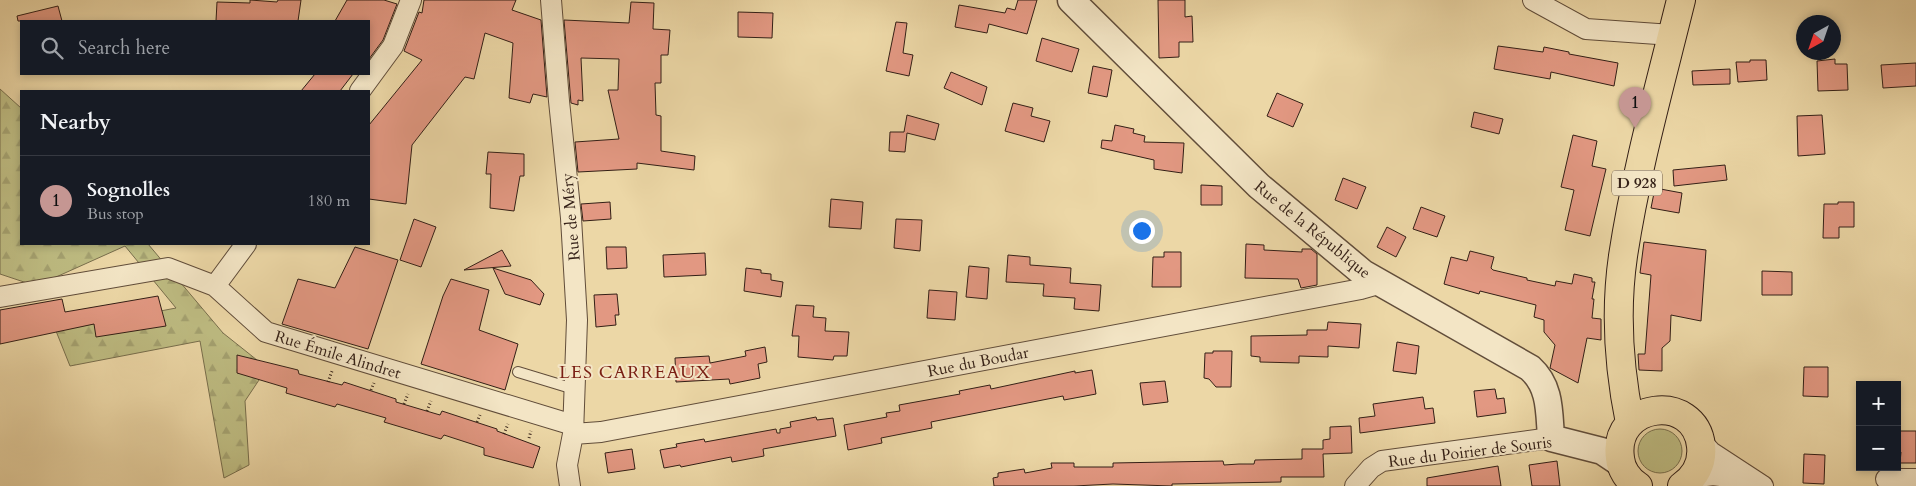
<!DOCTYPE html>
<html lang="en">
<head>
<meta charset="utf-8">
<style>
  body { margin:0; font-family:Cardo,serif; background:#20242c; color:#f1f3f6 }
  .controls { position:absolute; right:15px; bottom:15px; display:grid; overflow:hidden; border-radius:0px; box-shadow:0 2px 8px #0003 }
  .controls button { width:45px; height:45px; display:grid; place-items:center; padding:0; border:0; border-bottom:1px solid #363941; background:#171b24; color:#f1f3f6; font:25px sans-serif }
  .compass { position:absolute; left:1796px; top:15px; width:45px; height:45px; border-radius:50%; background:#171b24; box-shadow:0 2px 8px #0003; rotate:220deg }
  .you { position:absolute; left:1141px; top:230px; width:18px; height:18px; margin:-12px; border:4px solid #fff; border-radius:50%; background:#1a73e8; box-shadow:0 0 0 8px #1a73e833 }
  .badge { display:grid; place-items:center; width:32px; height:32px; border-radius:50%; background:#c59692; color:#111; font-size:16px; font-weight:700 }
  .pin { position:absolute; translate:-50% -41px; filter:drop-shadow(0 1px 2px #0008) }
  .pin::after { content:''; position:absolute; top:26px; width:18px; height:15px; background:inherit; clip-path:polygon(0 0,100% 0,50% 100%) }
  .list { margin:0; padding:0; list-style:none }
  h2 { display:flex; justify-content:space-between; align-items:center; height:65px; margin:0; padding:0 20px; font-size:21px }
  h2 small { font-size:16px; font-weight:400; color:#9ea1a6 }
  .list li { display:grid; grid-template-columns:32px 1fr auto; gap:15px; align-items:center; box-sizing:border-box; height:90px; padding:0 20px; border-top:1px solid #363941 }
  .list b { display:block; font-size:19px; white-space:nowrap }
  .list p { margin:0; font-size:16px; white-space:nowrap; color:#9ea1a6 }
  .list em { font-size:16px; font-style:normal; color:#9ea1a6 }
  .icon { flex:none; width:28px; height:28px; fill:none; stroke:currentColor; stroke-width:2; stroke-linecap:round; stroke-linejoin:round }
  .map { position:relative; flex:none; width:1916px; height:486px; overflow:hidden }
  .search { position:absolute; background:#171b24; box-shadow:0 2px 8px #0003; left:20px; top:20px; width:350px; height:55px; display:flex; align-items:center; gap:12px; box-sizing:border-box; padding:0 18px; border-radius:0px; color:#9ea1a6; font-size:19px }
  .panel { position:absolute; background:#171b24; box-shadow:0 2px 8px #0003; left:20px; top:90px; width:350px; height:155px; border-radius:0px }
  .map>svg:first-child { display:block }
  .green { fill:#bebc82; stroke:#786e4c }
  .forest { fill:url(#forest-firs); stroke:#786e4c }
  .building { fill:#e29882; stroke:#331f16 }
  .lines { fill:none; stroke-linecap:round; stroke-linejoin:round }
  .service-casing { stroke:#614d3a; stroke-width:12 }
  .minor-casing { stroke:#614d3a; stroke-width:22 }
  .tertiary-casing { stroke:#614d3a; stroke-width:29 }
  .primary-casing { stroke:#331f16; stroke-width:30 }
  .path { stroke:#331f16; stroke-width:3; stroke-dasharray:1 2.5; stroke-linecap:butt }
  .service { stroke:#f3e5c5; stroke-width:10 }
  .minor { stroke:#f3e5c5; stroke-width:20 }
  .tertiary { stroke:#f3e5c5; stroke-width:26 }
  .primary { stroke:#ecd7a6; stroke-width:28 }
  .labels { text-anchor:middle; stroke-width:4; stroke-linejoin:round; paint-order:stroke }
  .shield { fill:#f3e5c5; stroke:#6d5a4a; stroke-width:1 }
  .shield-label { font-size:15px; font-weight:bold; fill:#331f16 }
  .street-label { font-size:16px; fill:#331f16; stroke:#f3e5c5 }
  .neighbourhood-label { font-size:18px; letter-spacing:1px; fill:#7a1f14; stroke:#f3e5c5 }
</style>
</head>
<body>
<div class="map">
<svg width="1916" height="486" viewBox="0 0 1916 486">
  <defs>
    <pattern id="forest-firs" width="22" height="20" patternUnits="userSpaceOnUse" patternTransform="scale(1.25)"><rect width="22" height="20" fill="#bebc82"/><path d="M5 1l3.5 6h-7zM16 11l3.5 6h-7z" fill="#a4a170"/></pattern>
  </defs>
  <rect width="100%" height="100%" fill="#ecd7a6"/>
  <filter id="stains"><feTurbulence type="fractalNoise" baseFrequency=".004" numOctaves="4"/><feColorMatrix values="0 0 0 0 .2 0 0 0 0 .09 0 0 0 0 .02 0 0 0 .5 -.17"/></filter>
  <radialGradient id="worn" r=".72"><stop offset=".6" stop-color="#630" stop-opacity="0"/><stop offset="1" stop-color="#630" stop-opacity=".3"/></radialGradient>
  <!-- green -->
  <path class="green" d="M1638 451a22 22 0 1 1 44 0a22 22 0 1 1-44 0Z"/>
  <!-- forest -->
  <path class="forest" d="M0,89L21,108V244H148L223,333L267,368L245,401L249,465L224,478L200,341L70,366L56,331L176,308L125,246L36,286L0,274Z"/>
  <!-- building -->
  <path class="building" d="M250,0L277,2L278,0H301L298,21H216L217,2L250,3Z
    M347,0H384L397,4L383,40L369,59V21H335Z
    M424,0H516L512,10L541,20L547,97L533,94L530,103L509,98L513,43L485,33L474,79L465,77L412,145L406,204L369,199V125L422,60L404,51L419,12L422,13Z
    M1018,0H1037L1027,34L989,24L987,33L955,27L959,5L1005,13L1007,8L1015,10Z
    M1158,0H1185V17L1192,16L1193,42H1179V57L1159,58Z
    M631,2L654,3L653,29L670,30L668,55H661V83H655L656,115L661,116V151L695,156L694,170L637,163V169L578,172L575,142L619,139L608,90H618L619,59L581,58L583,101L578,100V105L571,103L564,20L629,23Z
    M58,6L62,21H18L17,16Z
    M738,12L773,13L772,38L738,37Z
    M896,22L907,23L903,53L913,55L909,76L886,71Z
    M1042,38L1079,49L1072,72L1036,61Z
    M1498,46L1543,52L1544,47L1569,52V54L1618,63L1614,86L1551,72L1550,79L1494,69Z
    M1835,59V64H1847L1848,90L1818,91L1817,61Z
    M1750,60H1766L1767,80L1738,82L1736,62H1750Z
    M1916,63V86L1883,88L1881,65Z
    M1093,66L1112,70L1107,97L1088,93Z
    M1730,69V84L1693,85L1692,71Z
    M951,72L987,87L982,105L944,88Z
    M315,74H353L340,91H301Z
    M1277,93L1303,104L1293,127L1267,116Z
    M1013,103L1033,108L1031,116L1050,121L1044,142L1005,131Z
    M1474,112L1503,119L1499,134L1471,127Z
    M907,115L939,124L935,140L907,133L905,152L889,151L890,132H904Z
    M1822,115L1825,154L1798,156L1797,116Z
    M1115,125L1134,129L1133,133L1145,136L1144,142L1184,143L1182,173L1154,169V160L1101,148L1102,140L1112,141Z
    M1573,135L1597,141L1592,166L1606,169L1590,236L1565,230L1574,190L1561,187Z
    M488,152L524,154V176H520L514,211L490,208L491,174H486Z
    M1725,165L1727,180L1674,186L1673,170Z
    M1343,178L1366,187L1357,209L1335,200Z
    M1201,185L1222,186V205H1201Z
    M1655,188L1682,193L1679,213L1651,208Z
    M831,199L863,202L861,229L829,227Z
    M610,202L611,219L583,221L581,204Z
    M1838,202H1854V227H1839V238H1823L1824,204H1838Z
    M1421,207L1445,216L1437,237L1413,229Z
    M414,219L436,227L421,267L400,260Z
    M896,219L922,220L920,251L894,248Z
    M1387,227L1406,237L1396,257L1377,247Z
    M1644,242L1706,250L1701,321L1671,315L1670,341L1662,348V371L1639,370L1638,354H1645L1651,275L1640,273Z
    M1246,244L1264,245V250L1302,252V249H1311L1317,254V285L1301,288L1298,279L1245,278Z
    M355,247L398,260L368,349L282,324L298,279L335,288Z
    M606,247H626L627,268L607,269Z
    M502,250L511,266L464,270Z
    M1470,251L1494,257L1491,268L1493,270L1527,278V280L1555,286L1556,281L1572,284L1574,274L1592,278V282H1595L1592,299H1594L1592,318L1601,319V340L1587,338L1578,383L1550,368L1555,345L1544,332V320L1534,317L1536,305L1480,291L1479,294L1444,284L1451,257L1467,261Z
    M1164,252H1181V287H1152L1153,257H1164Z
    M705,253L706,275L664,277L663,255Z
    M1008,255L1030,257V265L1071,268L1070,283L1101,285L1099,311L1074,309L1075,298L1043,296L1044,284L1006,282Z
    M969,266L989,268L987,299L966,297Z
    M493,268L531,280L544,294L540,305L505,294Z
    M746,268L761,270V273L771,274V280L783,282L781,297L744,291Z
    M1762,271L1792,272V295H1762Z
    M451,279L489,290L479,330L518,344L505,390L421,364L443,296Z
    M929,290L957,292L955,320L927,318Z
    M617,294L619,315H615L616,325L596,327L594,295Z
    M158,296L166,326L96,337L94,324L0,344V310L62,299L65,312Z
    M796,305L814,306L813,317L826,318L825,331L849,332L847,356H834L833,360L798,357L799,336H792Z
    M1328,322L1361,324L1359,348L1328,346V357L1299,356V363L1260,362V357L1251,356V336L1307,335V330H1327Z
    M1397,342L1419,346L1416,374L1393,371Z
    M765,347L767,362L758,364L760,378L730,384L729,379L676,382L675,358L709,356L710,363L746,356L745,351Z
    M1213,351H1232L1231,387H1216L1209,379L1204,378L1205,353H1213Z
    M237,355L298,370L299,374L342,385L344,382L396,399V402L440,415L442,411L497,429V431L540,447L533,468L484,455V448L444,435L441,439L384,422L386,418L337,404L335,407L286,393L287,388L237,373Z
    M1804,367H1828V397L1803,396Z
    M1092,370L1096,394L1064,400L1063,396L931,422L932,428L881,438L882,443L848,450L844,425L887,417L886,413L900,411L899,405L960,394L959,391L990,385L991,389L1075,371V373Z
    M1165,381L1168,402L1143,405L1140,383Z
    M1495,389L1497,399L1504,398L1506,413L1477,417L1474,391Z
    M1423,397L1425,409L1433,408L1435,423L1360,433L1359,418L1375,416L1373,404Z
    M816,417L817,420L833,418L836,436L763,449L764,456L732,462L731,457L681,467L680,465L664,468L660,450L677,447L676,444L704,439L705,442L776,429L777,433H780V429L791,427L790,422Z
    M1351,426L1352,453L1323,454L1324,477H1281V482L1172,484V486L1113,484L1074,486H994L993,478L998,477V473L1024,469L1025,473L1052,468L1051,463H1074V467H1113V463L1223,461L1224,465L1239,464H1254L1255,460L1302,459V449H1323V440L1330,439V427Z
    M1897,431H1916V463H1900L1901,452H1897Z
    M632,449L635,469L608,473L605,453Z
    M1804,454L1825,455L1824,484L1803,483Z
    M1557,461L1560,486H1532L1529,465Z
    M1498,466L1501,486H1427V478Z"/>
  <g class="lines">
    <defs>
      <path id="service" d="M518,372L574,389"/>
      <path id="minor" d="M551,0L559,101L571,218L577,320L573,434L567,465L570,486
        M1533,0L1586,29L1672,35
        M360,91L393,46L411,0
        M215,286L246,244
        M0,297L168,268L215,286L266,332L573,425
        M573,434L601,432L1361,289L1382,283
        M1700,440L1711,452L1763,486
        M1692,478L1713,475L1750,480
        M1886,479H1916
        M1355,486L1371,468L1382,461L1551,438"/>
      <path id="tertiary" d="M1071,0L1259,186L1363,273L1530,368C1551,387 1549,412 1551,438L1602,451L1620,463"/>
      <path id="primary" d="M1630,423C1619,369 1615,311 1623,256C1636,170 1660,85 1681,0
        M1638,486C1628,480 1621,469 1620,458C1612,402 1695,392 1701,446C1703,463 1695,477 1682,486"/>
    </defs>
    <!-- service casing -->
    <use href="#service" class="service-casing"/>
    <!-- minor casing -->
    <use href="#minor" class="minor-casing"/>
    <!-- tertiary casing -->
    <use href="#tertiary" class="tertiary-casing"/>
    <!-- primary casing -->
    <use href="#primary" class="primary-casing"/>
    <!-- path -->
    <path class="path" d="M328,382L332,371
      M371,390L374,383
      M404,404L408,394
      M427,411L431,401
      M477,422L480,415
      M504,434L508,424
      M529,438L531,431"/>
    <!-- service -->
    <use href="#service" class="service"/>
    <!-- minor -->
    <use href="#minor" class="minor"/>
    <!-- tertiary -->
    <use href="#tertiary" class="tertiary"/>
    <!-- primary -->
    <use href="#primary" class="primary"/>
  </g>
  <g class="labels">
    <!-- shield labels -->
    <rect class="shield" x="1612" y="170.5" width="50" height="25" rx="4"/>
    <g class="shield-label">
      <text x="1637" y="188">D 928</text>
    </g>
    <!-- street labels -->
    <g class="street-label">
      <text transform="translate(570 217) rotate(-95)" y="6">Rue de Méry</text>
      <text transform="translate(1313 229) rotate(39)" y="6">Rue de la République</text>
      <text transform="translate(338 354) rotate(17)" y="6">Rue Émile Alindret</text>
      <text transform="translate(978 361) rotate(-11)" y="6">Rue du Boudar</text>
      <text transform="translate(1470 451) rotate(-7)" y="6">Rue du Poirier de Souris</text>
    </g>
    <!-- neighbourhood labels -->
    <g class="neighbourhood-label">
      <text x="635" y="378">LES CARREAUX</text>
    </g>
  </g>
  <rect width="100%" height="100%" filter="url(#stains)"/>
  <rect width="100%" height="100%" fill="url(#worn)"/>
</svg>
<div class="controls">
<button>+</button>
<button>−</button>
</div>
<svg class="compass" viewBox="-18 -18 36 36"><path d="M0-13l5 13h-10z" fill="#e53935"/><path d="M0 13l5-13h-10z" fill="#9ea1a6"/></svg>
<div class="you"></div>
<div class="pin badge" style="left:1635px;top:128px">1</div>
<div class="search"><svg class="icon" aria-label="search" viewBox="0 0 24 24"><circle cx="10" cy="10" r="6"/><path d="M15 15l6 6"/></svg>Search here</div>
<section class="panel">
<h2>Nearby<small></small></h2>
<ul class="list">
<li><span class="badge">1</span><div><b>Sognolles</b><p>Bus stop</p></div><em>180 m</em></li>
</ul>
</section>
</div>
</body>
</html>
